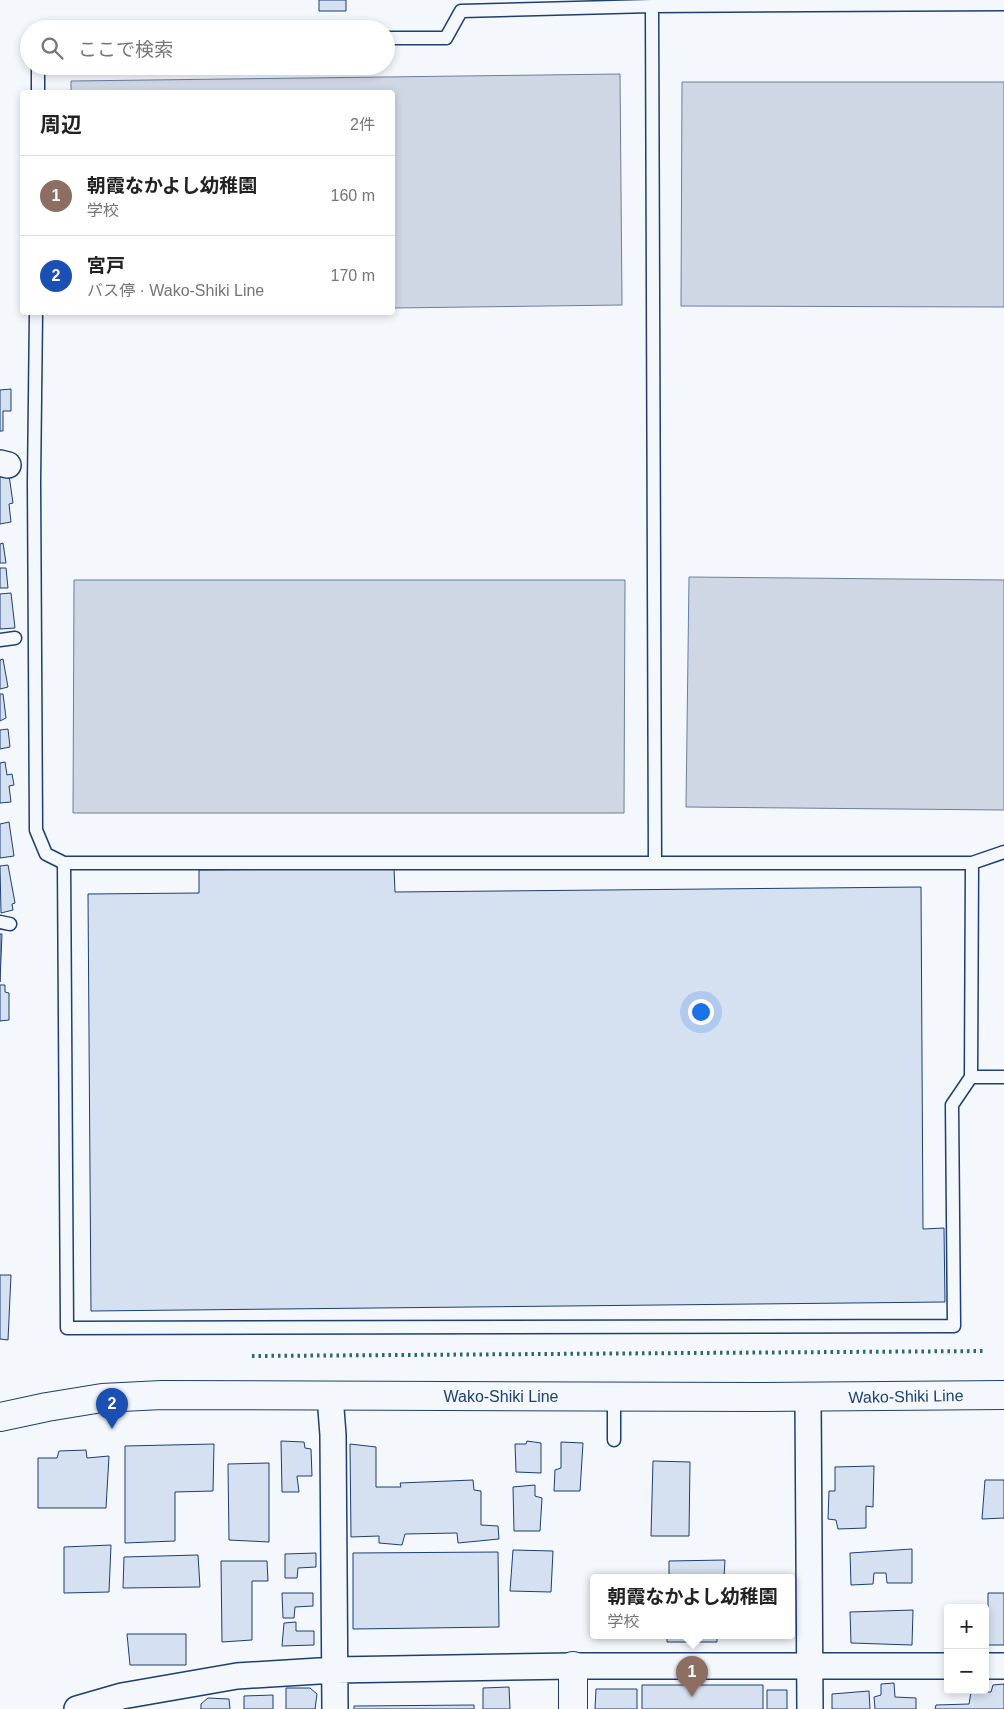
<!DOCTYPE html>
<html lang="ja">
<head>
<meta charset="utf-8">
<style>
  body { margin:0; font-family:Helvetica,"Noto Sans JP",sans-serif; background:#f6f6f6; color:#222 }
  .controls { position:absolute; right:15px; bottom:15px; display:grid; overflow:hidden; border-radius:5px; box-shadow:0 2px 8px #0003 }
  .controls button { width:45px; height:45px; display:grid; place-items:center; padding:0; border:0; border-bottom:1px solid #e0e0e0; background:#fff; color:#222; font:25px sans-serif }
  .you { position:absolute; left:700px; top:1011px; width:18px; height:18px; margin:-12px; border:4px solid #fff; border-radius:50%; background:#1a73e8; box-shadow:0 0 0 8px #1a73e833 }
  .badge { display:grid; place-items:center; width:32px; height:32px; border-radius:50%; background:#c62828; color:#fff; font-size:16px; font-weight:700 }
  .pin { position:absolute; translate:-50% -41px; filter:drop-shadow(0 1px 2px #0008) }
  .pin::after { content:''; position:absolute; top:26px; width:18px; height:15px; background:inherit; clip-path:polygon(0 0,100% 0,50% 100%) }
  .popup { position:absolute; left:590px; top:1574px; width:205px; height:65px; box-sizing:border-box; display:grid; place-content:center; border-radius:5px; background:#fff; filter:drop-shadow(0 1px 4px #0005); font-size:16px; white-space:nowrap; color:#767676 }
  .popup b { font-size:19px; color:#222 }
  .popup::after { content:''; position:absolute; left:50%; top:100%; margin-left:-10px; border:10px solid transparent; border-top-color:#fff }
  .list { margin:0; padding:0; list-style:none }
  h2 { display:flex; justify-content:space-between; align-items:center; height:65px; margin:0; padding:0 20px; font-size:21px }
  h2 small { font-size:16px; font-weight:400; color:#767676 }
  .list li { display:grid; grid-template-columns:32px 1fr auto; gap:15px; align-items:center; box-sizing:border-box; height:80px; padding:0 20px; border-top:1px solid #e0e0e0 }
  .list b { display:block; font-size:19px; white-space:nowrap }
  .list p { margin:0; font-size:16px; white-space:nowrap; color:#767676 }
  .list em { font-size:16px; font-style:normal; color:#767676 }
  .icon { flex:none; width:28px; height:28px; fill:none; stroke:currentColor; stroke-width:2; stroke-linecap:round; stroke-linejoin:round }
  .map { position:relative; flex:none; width:1004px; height:1709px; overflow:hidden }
  .search { position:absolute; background:#fff; box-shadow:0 2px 8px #0003; left:20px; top:20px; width:375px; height:55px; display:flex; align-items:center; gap:12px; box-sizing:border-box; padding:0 18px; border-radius:28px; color:#767676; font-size:19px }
  .panel { position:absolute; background:#fff; box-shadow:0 2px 8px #0003; left:20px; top:90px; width:375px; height:225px; border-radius:5px }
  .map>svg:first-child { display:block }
  .water { fill:#cfd7e4; stroke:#687fa3 }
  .building { fill:#d5e0f0; stroke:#1d3f73 }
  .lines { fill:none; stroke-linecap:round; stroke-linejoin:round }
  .service-casing { stroke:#1d3f73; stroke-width:15 }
  .minor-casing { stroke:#1d3f73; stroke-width:28 }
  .tertiary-casing { stroke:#1d3f73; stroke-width:30 }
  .secondary-casing { stroke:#1d3f73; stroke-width:30 }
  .service { stroke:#f4f7fb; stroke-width:12 }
  .minor { stroke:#f4f7fb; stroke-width:25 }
  .tertiary { stroke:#f4f7fb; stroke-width:28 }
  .secondary { stroke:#f4f7fb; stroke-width:28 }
  .hedge { stroke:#2c6c60; stroke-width:4; stroke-dasharray:2.5 4; stroke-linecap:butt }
  .labels { text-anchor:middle; stroke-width:4; stroke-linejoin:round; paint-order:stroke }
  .street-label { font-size:16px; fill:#1d3f73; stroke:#f4f7fb }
</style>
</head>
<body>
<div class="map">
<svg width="1004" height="1709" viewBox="0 0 1004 1709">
  <rect width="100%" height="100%" fill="#f4f7fb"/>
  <!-- water -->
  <path class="water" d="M620,74L622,305L393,308L392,92H71V81Z
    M682,82H1004V307L681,306Z
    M689,577L1004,580V810L686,807Z
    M74,580H625L624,813H73Z"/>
  <!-- building -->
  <path class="building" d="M319,0H346V11H319Z
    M11,389V411H3V431H0V390Z
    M9,475L13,503L9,504L11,522L0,524V476Z
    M3,543L6,563H0V544Z
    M0,568H6L8,588H0Z
    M11,593L15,628L0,629V594Z
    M3,659L8,687L0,689V660Z
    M0,694H3L6,718L0,721Z
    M8,729L10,747L0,749V730Z
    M5,762L7,775L12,774L14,785L9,786L11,802L0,803V763Z
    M9,822L14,856L0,858V824Z
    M8,865L15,903L12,904L13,910L1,913L0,866Z
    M394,868L395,892L921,887L923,1229L944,1228L945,1302L91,1311L88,894L199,893V870Z
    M0,934H2L0,982Z
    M0,985H5V992L9,993V1020L0,1021Z
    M0,1275H11L8,1340L0,1339Z
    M281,1441L304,1442L305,1448L311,1449L312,1476H297L299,1492H282Z
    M527,1441L541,1443V1473L516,1472L515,1444H526Z
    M561,1442L583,1443L580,1491H554L555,1470L561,1468Z
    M214,1444L213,1491L175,1492V1541L125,1543V1446Z
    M350,1444L376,1447V1487H401L400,1483L473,1480L474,1490L481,1491V1525L498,1526L499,1539L458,1543L457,1533L405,1534L402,1545L379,1543V1536L351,1537Z
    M86,1450L87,1458L109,1456L106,1508H38V1458H57L59,1451Z
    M653,1461L690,1462L689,1536H651Z
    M269,1463V1542L229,1540L228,1464Z
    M874,1466L873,1507L866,1506V1528L838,1529L836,1520L828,1519L829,1491H835V1467Z
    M985,1480H1004V1518L982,1519Z
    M535,1485V1496L542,1498L540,1531H514L513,1487Z
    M111,1545L109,1592L64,1593V1547Z
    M912,1549V1583H887L886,1573H874L873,1584L851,1585L850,1553Z
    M513,1550L553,1551L551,1592L510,1591Z
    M498,1552L499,1627L353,1629V1553Z
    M316,1553V1567L298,1568L297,1578H285V1554Z
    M198,1555L200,1587L123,1588L124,1557Z
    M725,1560L724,1577L669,1578V1561Z
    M221,1561H267L268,1581H252V1640L222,1642Z
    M282,1593H313V1606L295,1607L294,1618H283Z
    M988,1593H1004V1645H988Z
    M913,1610L912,1645L851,1643L850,1612Z
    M296,1622V1631H314V1645L282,1646L284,1623Z
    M127,1634H186V1665H130Z
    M667,1636H717V1642H667Z
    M894,1683L895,1697L916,1698V1709H875L874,1697L881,1695V1684Z
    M1004,1684V1709H935L936,1705L969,1704L971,1692H991L993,1685Z
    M642,1685H763V1709H642Z
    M509,1687L510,1709H483V1688Z
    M286,1688H310L317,1694L315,1709H286Z
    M596,1689H637V1709H595Z
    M767,1690H787V1709H767Z
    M869,1691L870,1709H832V1694Z
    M273,1695V1709H244V1696Z
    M208,1698L229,1699L230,1709H201V1704Z
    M474,1705V1709H354V1706Z"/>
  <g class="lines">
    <defs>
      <path id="service" d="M652,6L655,863
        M386,38H446L461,11L652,6L1004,4
        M38,92V66
        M36,312L34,482L36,830L46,854L64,863H972L971,1077H1004
        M0,640L15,638
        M64,863L67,1328L954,1326L952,1105L971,1077
        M972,863L1004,852
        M0,922L10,924
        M614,1396V1440"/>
      <path id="minor" d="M0,463L8,465
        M330,1396L333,1435L335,1709
        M808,1397L810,1709
        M985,1666H1004
        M77,1709L122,1696L237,1676L335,1670L573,1666H948"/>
      <path id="tertiary" d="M573,1666V1709"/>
      <path id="secondary" d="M0,1417L47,1407L102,1398L162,1395L760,1397L1004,1395"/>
    </defs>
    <!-- service casing -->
    <use href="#service" class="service-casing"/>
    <!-- minor casing -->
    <use href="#minor" class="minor-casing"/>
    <!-- tertiary casing -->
    <use href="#tertiary" class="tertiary-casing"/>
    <!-- secondary casing -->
    <use href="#secondary" class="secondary-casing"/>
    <!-- service -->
    <use href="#service" class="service"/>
    <!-- minor -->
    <use href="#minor" class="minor"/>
    <!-- tertiary -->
    <use href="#tertiary" class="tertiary"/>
    <!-- secondary -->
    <use href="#secondary" class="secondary"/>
    <!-- hedge -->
    <path class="hedge" d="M252,1356L986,1351"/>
  </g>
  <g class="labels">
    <!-- street labels -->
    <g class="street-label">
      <text x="501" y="1402">Wako-Shiki Line</text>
      <text transform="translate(906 1396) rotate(-1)" y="6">Wako-Shiki Line</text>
    </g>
  </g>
</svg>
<div class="controls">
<button>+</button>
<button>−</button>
</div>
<div class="you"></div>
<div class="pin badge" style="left:692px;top:1697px;background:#8d6e63">1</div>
<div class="popup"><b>朝霞なかよし幼稚園</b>学校</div>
<div class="pin badge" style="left:112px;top:1429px;background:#1a4fb4">2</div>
<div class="search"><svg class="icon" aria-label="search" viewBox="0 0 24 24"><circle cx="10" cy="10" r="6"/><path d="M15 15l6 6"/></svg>ここで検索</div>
<section class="panel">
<h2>周辺<small>2件</small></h2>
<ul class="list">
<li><span class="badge" style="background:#8d6e63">1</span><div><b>朝霞なかよし幼稚園</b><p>学校</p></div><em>160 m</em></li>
<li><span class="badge" style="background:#1a4fb4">2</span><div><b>宮戸</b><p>バス停 · Wako-Shiki Line</p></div><em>170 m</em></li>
</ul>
</section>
</div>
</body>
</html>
